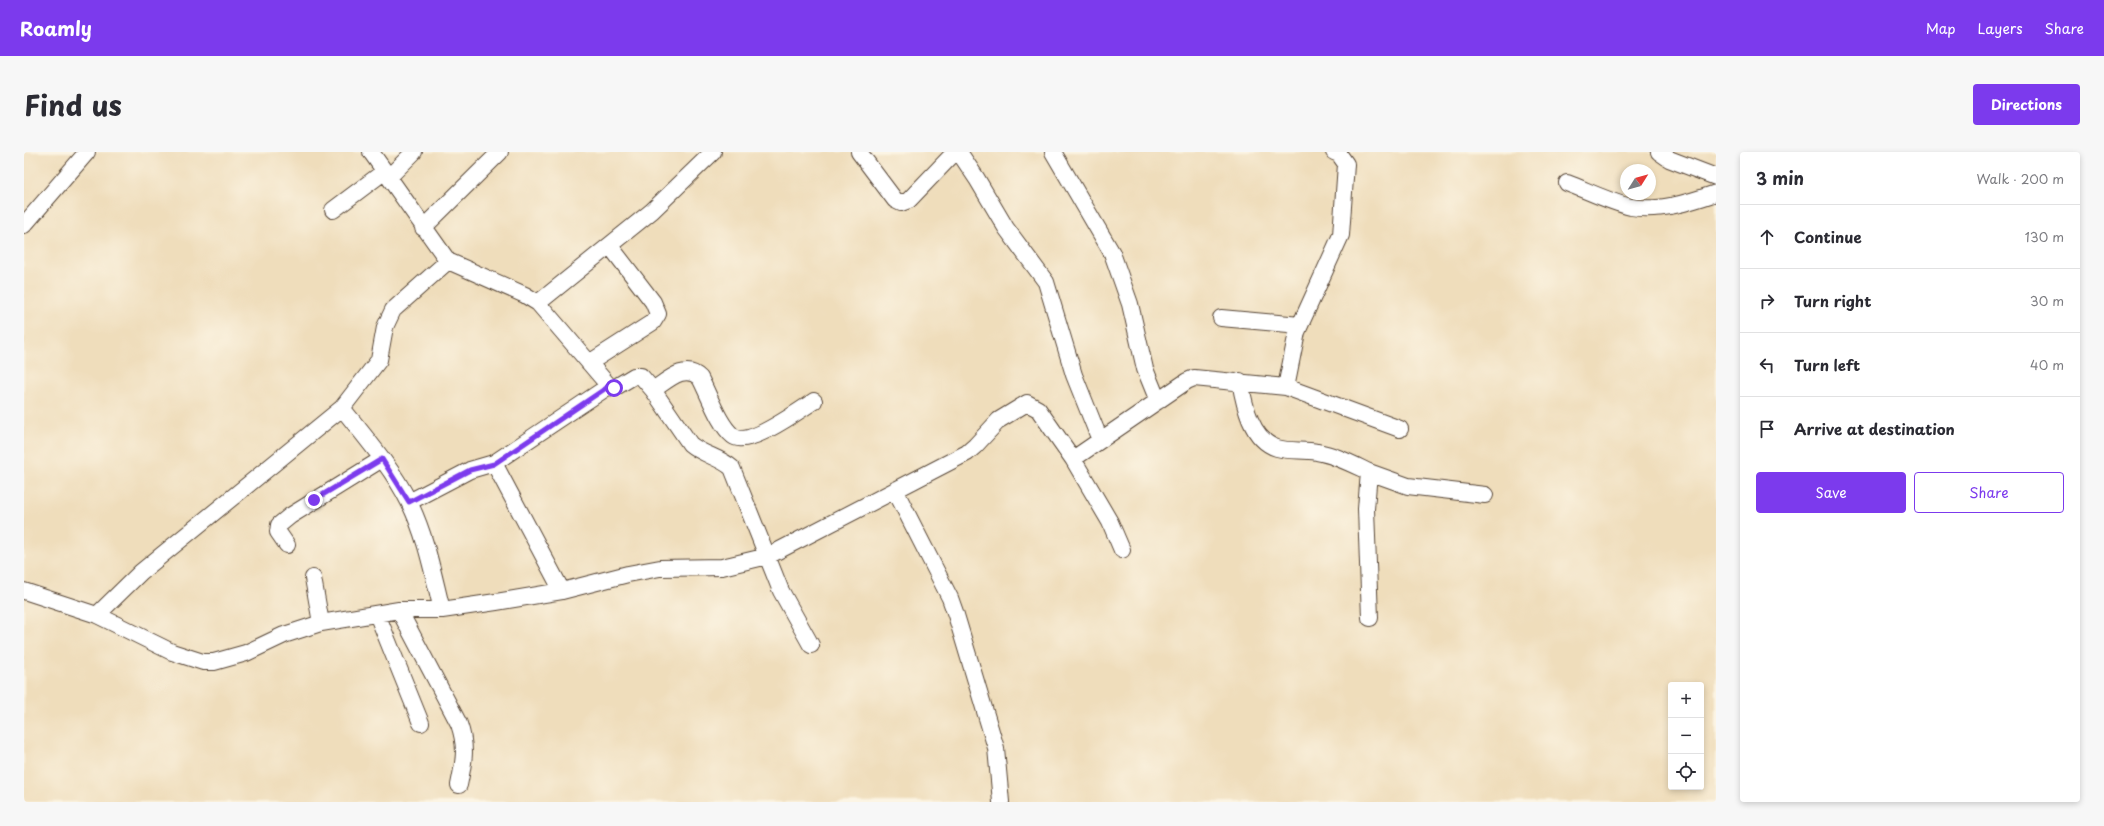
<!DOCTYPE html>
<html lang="en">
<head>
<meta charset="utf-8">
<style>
  body { margin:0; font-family:"Playpen Sans",sans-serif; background:#f7f7f7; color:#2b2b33 }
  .controls { position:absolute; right:12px; bottom:12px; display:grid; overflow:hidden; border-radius:4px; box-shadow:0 2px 6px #0003 }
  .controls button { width:36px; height:36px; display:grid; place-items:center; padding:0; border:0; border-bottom:1px solid #e1e1e2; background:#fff; color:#2b2b33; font:20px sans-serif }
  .compass { position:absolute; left:1596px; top:12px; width:36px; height:36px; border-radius:50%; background:#fff; box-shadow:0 2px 6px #0003; rotate:53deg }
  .stop { position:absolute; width:12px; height:12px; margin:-9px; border:3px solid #7c3aed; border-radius:50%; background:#fff }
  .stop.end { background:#7c3aed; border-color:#fff; box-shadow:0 1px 4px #0008 }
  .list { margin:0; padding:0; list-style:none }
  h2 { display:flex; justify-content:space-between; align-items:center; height:52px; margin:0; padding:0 16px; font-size:17px }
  h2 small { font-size:13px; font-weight:400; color:#7c7c81 }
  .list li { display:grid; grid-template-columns:26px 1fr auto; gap:12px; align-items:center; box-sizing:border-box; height:64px; padding:0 16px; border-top:1px solid #e1e1e2 }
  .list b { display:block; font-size:15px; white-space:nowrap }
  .list em { font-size:13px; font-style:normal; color:#7c7c81 }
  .actions { display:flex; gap:8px; padding:12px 16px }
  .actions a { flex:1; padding:9px 0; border:1px solid #7c3aed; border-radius:4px; text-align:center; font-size:14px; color:#7c3aed }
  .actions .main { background:#7c3aed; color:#fff }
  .icon { flex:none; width:22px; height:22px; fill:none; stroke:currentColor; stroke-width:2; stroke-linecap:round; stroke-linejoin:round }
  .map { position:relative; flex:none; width:1692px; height:650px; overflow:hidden; border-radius:4px }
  header { display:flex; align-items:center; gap:24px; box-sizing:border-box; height:56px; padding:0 20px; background:#7c3aed; color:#fff }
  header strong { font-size:19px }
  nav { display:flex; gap:22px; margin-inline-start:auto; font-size:14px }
  .intro { display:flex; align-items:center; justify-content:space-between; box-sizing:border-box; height:96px; padding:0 24px }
  h1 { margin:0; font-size:28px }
  .button { padding:10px 18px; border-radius:4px; background:#7c3aed; color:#fff; font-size:14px; font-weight:700 }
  main { display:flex; gap:24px; padding:0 24px }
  aside { flex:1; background:#fff; border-radius:4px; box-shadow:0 2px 6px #0003 }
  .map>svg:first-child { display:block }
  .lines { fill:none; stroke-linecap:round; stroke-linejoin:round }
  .minor-casing { stroke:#564536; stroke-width:18 }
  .minor { stroke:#fff; stroke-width:16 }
  .route { stroke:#7c3aed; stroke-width:5 }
</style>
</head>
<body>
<header>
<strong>Roamly</strong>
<nav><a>Map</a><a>Layers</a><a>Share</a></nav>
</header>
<div class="intro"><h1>Find us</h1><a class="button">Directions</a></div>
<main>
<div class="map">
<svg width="1692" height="650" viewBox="0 0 1692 650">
  <rect width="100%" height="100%" fill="#fcf5e5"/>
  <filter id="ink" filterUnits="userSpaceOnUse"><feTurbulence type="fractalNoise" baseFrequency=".025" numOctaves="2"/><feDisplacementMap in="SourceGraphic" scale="8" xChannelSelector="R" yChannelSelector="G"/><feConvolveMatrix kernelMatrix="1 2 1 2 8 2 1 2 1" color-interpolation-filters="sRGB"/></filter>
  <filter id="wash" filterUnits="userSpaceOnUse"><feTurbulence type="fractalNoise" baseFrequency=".012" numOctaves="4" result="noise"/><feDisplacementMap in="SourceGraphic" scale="16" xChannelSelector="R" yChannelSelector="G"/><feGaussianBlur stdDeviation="0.9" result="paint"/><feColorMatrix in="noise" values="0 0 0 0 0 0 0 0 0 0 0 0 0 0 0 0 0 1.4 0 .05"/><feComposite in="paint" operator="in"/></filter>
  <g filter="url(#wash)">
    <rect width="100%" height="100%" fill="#efddbb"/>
  </g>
  <g filter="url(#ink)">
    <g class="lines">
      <defs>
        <path id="minor" d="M347,0L424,109L501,143L514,151L585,234L590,236L610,224H617L629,238L666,292C679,303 696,305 708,316L757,439L787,493
          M835,0L871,48L877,51L885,48L931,0
          M935,0L953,27L982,76L1022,130L1050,223L1076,288
          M1029,0L1088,101L1106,152L1121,217L1134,249
          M1635,0L1645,7L1692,25
          M365,25L390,0
          M1543,31C1564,39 1586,50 1607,55C1635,60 1666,50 1692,41
          M309,58L361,19
          M0,73L63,0
          M399,76L476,0
          M514,151L628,59L689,0
          M1197,166L1276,173
          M565,211L629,170L634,162L629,150L586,94
          M1216,229C1220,252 1227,288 1253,296C1266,300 1280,297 1293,300C1311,303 1328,312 1345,320L1342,357L1346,466
          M1262,235L1273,180L1317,83L1322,12L1315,2L1310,0
          M629,238C644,228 661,211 676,226C685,243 695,273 709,284C724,296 776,258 790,249
          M318,256C342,286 368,316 385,350C402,384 409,422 418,458
          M1049,307L1086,370L1098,398
          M470,311L538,439
          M1345,320L1384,334L1461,343
          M871,338L926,446L932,463L972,596L977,650
          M385,350L446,318L470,311L585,234
          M263,393L254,380L255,373L266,364L358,307
          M289,426L297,471
          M0,439L73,463L148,500L179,510H190L222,501L260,483L297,471L375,458H418L472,450L538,439L604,422L636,416L698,415L744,404L943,301L951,294L975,268L1003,251L1014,257L1049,307L1163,229L1170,226L1262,235L1376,277
          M375,458L435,572C443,595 440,609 435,633
          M353,462L397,571
          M73,463L117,420L318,256L355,208L361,175L369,158L424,109"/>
      </defs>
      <!-- minor casing -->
      <use href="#minor" class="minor-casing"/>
      <!-- minor -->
      <use href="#minor" class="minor"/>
    </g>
  </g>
  <g class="lines" filter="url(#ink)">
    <!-- route -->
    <path class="route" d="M290,348L358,307L385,350L446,318L470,312L585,234L590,236"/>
  </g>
</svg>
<div class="controls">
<button>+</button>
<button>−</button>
<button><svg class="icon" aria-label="locate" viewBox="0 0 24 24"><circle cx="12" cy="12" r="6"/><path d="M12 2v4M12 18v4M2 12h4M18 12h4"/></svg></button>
</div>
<svg class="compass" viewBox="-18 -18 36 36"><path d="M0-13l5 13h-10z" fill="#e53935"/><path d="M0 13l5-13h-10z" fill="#7c7c81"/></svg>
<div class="stop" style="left:590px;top:236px"></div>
<div class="stop end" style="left:290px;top:348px"></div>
</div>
<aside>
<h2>3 min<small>Walk · 200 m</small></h2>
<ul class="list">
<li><svg class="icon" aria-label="ahead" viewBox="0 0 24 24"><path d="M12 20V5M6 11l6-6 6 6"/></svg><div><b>Continue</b></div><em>130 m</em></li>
<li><svg class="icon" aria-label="right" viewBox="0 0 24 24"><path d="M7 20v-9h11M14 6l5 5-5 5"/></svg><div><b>Turn right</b></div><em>30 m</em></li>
<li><svg class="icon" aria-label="left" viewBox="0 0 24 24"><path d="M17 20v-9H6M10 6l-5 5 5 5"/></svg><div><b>Turn left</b></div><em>40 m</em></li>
<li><svg class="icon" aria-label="arrive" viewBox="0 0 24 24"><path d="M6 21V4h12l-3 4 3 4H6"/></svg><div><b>Arrive at destination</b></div></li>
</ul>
<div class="actions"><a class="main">Save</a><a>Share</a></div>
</aside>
</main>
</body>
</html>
